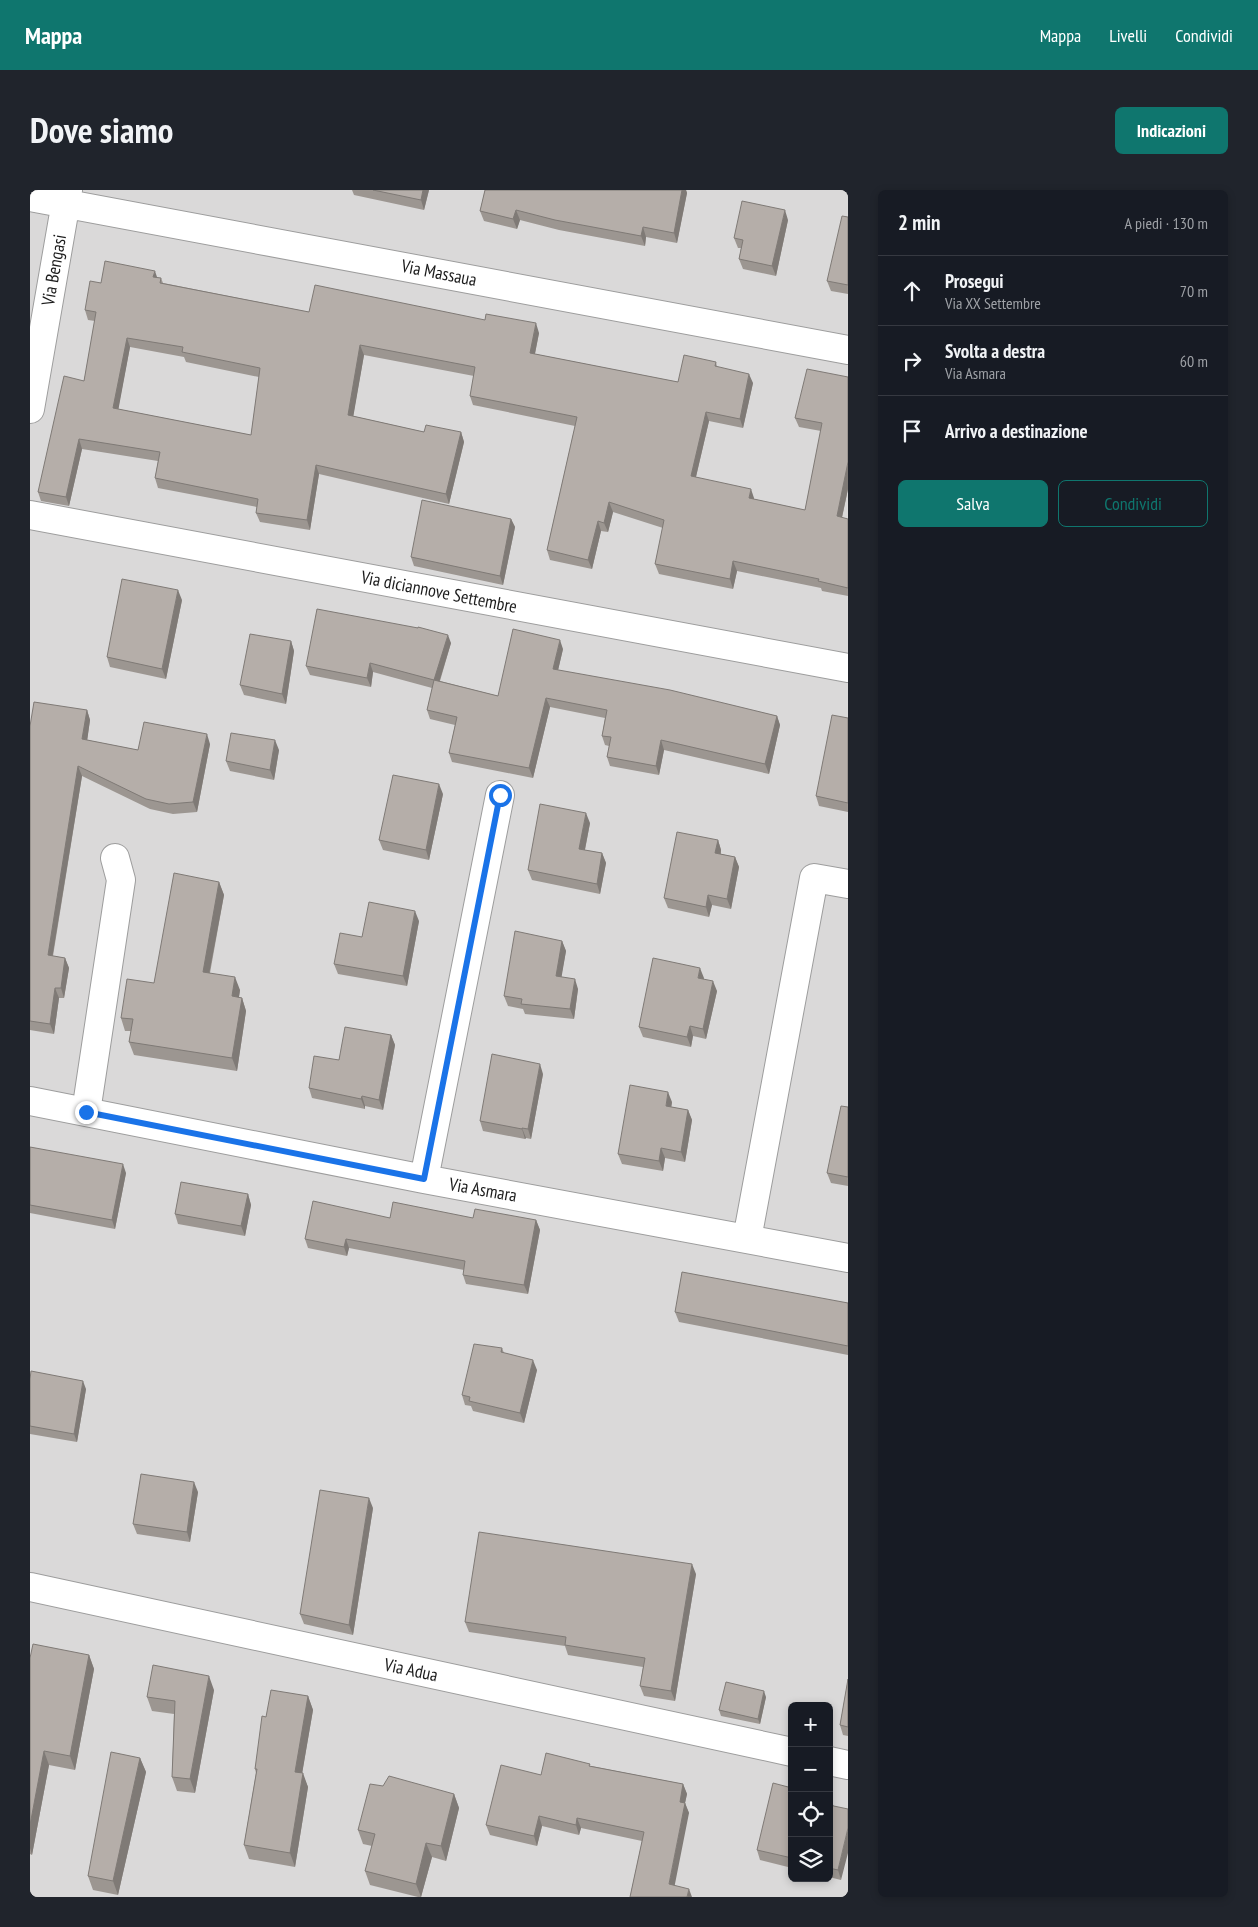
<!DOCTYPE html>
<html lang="it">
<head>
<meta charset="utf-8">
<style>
  body { margin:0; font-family:"PT Sans Narrow",sans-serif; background:#20242c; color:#f1f3f6 }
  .controls { position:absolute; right:15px; bottom:15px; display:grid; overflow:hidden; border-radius:8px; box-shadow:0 2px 8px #0003 }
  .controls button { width:45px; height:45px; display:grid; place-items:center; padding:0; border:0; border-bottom:1px solid #363941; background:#171b24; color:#f1f3f6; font:25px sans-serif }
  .stop { position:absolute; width:15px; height:15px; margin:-11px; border:4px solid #1a73e8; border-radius:50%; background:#fff }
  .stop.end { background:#1a73e8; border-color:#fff; box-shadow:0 1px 5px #0008 }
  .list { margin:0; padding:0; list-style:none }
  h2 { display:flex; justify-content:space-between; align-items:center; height:65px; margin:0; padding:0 20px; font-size:21px }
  h2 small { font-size:16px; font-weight:400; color:#9ea1a6 }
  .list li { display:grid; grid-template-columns:32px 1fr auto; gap:15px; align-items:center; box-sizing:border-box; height:70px; padding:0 20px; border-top:1px solid #363941 }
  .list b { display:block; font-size:19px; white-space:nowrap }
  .list p { margin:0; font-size:16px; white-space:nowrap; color:#9ea1a6 }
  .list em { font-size:16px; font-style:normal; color:#9ea1a6 }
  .actions { display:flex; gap:10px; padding:15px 20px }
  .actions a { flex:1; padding:11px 0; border:1px solid #0f766e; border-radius:8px; text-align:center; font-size:18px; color:#0f766e }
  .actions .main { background:#0f766e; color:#fff }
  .icon { flex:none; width:28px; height:28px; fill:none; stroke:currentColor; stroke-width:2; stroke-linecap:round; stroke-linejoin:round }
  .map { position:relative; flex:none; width:818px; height:1707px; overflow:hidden; border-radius:8px }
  header { display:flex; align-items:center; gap:30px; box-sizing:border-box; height:70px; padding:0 25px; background:#0f766e; color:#fff }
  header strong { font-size:24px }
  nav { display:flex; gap:28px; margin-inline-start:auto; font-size:18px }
  .intro { display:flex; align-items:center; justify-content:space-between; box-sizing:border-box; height:120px; padding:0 30px }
  h1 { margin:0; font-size:35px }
  .button { padding:12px 22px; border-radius:8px; background:#0f766e; color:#fff; font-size:18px; font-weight:700 }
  main { display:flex; gap:30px; padding:0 30px }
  aside { flex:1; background:#171b24; border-radius:8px; box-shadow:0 2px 8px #0003 }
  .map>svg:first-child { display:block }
  .residential { fill:#dad9d9; fill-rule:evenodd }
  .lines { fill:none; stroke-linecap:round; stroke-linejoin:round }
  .minor-casing { stroke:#9d9d9d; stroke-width:30 }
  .minor { stroke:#fff; stroke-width:28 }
  .wall { fill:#9c9691; fill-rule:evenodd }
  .shaded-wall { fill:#7f7a76 }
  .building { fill:#b5aea9; stroke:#7f7a76; fill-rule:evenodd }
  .route { stroke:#1a73e8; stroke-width:6 }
  .labels { text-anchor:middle; stroke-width:4.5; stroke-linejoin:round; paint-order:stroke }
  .street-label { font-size:18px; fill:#1c1c1c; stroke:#fff }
</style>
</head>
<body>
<header>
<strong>Mappa</strong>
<nav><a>Mappa</a><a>Livelli</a><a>Condividi</a></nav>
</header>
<div class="intro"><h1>Dove siamo</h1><a class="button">Indicazioni</a></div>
<main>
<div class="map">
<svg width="818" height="1707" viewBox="0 0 818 1707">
  <rect width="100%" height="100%" fill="#ece9e3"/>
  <!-- residential -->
  <path class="residential" d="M0,0H818V1707H0ZM762,1516H799V1688H762Z"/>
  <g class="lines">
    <defs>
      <path id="minor" d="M0,7L818,160
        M0,219L38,0
        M0,325L818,478
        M0,911L394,989L818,1068
        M56,922L91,690L85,668
        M394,989L470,605
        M717,1049L784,688L818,694
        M0,1397L762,1562
        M799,1571L818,1575"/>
    </defs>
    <!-- minor casing -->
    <use href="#minor" class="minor-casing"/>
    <!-- minor -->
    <use href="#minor" class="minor"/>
  </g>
  <!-- wall -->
  <path class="wall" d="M322,0H399L394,20L324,5Z
    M455,0H656L657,3L647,53L616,47L615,56L529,40L490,30L487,39L454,31L450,21Z
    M818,27V104L801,101L797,91Z
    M758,30L746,86L713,79L709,69L711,58H708L704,48Z
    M127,88H131L133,93L279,122L509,143L505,164L648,192L686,172L687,177L723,193L713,238L679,231L666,287L724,308V309L775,320L791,241L769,237L765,228L818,187V299L812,328L818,329V406L792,401L791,398L707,381L703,399L629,384L625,374L633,338L583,322L578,342L571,341L562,379L520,370L517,360L545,236L443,215L440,206L444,186L334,165L323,226L394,242H431L434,252L419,314L289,284L280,340L230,332L226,323L227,317L128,298L125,288L128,271L52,259L39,316L11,311L8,302L54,191L65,131L58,130L55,120L71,93ZM100,157L154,167L156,172L229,187L221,245L88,219Z
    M481,329L485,337L473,395L384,376L381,367Z
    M152,410L136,489L80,477L77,467Z
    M388,438L421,453L410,491L468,506L533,459L528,480L747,526L750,535L739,584L634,560L629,585L580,576L577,567L579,556L575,555L572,546L575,528L520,517L503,588L422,572L419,563L425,535L400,529L397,520L402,498L343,482L341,497L280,485L276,476Z
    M261,451L264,461L256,514L214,505L210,495Z
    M57,520L60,530L57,550L108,560L180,554L167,622L143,624L120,619L52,586L23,766L35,768L39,778L34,808H29L24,844L0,840V536Z
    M818,528V622L789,616L786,606Z
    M249,560L244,590L200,581L196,571Z
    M413,604L399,670L353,660L349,650Z
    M560,633L555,660L572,663L576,673L570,704L502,690L498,680Z
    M688,650L691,660V664L705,667L709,677L701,719L682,715L679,727L638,718L634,708Z
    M189,692L194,705L180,783L210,800L209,807L212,808L216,821L207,881L104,865L99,852L101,841H95L91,828L124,793Z
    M389,731L377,796L308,784L304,774Z
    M532,751L536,761L531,787L548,799L544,829L495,824L493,819L478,816L474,806Z
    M674,788L673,789L687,801L676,849L663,846L661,857L613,847L609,837Z
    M361,845L365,855L353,920L335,916V919L282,908L279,898L309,870Z
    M513,884L501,949L496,948L495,949L453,941L450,931Z
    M642,912L641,917L658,920L662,930L655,972L635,968L633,981L592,974L588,964Z
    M818,917V996L801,993L797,983Z
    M0,957L96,983L85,1039L0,1023Z
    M218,1004L221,1015L215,1046L148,1034L145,1024Z
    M360,1028H443L506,1030L510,1040L498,1104L436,1094L433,1085L434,1080L319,1058L317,1066L278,1058L275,1049Z
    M818,1113V1165L649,1132L645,1122Z
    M472,1158L474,1163L507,1180L494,1233L443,1221L441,1216L435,1215L432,1205Z
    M0,1189L56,1199L47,1252L0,1244Z
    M168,1302L160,1352L107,1344L103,1334Z
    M343,1318L323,1445L274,1434L270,1424Z
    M666,1384L645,1511L614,1506L610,1496L613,1477L538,1465L535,1456L439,1442L435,1432Z
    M59,1465L64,1479L45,1580L19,1575L2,1665L0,1664V1468Z
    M818,1489V1546L813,1545L810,1535Z
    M184,1500L165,1603L147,1601L142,1587L144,1524L122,1521L117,1507Z
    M278,1506L283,1520L272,1583L278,1597L265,1677L219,1669L214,1655L226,1583L225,1579L236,1527Z
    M736,1507L730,1534L691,1526L689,1520Z
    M110,1568L116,1582L88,1705L63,1700L58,1686Z
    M561,1576L653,1594L657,1604L655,1613L659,1623L600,1707L612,1651L551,1638L549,1645L512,1636L507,1656L460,1645L456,1635L511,1585Z
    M353,1596L424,1604L429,1618L416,1671L402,1667L391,1707H388L340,1695L335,1681L342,1656L333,1654L328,1640Z
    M762,1598V1678L730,1670L727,1660Z
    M799,1607L811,1690L799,1687Z"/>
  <!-- shaded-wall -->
  <path class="shaded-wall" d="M393,0H399L394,20L391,10Z
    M652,0H656L657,3L647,53L644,43Z
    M486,20L490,30L487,39L483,29Z
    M755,20L758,30L746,86L742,76Z
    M613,37L616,47L615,56L611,46Z
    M125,81L128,90L123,87Z
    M506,133L509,143L503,173L500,163Z
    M97,148L100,157L87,227L83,218Z
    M330,155L334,165L322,234L318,225Z
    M719,184L723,193L713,238L710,229Z
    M676,222L679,231L664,295L661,286Z
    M431,242L434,252L419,314L416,304Z
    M49,249L52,259L39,316L36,307Z
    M818,272V299L810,336L807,326Z
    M286,275L289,284L280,340L277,330Z
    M721,299L724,308L722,318L719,308Z
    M579,312L583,322L578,342L574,333Z
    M481,329L485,337L473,395L470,386Z
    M568,331L571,341L562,379L558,370Z
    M703,371L707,381L703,399L700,389Z
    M148,400L152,410L136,489L132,479Z
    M418,445L421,453L407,499L404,490Z
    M530,450L533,459L526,489L523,479Z
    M261,451L264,461L256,514L252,504Z
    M340,473L343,482L341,497L337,488Z
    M516,508L520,517L503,588L499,578Z
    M57,520L60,530L56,559L52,549Z
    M747,526L750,535L739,584L735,574Z
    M177,544L180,554L167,622L163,612Z
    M245,550L249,560L244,590L240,580Z
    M631,550L634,560L629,585L626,576Z
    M48,576L52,586L21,775L18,765Z
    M409,594L413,604L399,670L396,660Z
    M556,623L560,633L553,669L549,659Z
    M688,650L691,660L689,673L685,663Z
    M572,663L576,673L570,704L567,694Z
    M705,667L709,677L701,719L697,709Z
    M189,692L194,705L177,795L173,782Z
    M678,705L682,715L679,727L676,717Z
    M385,721L389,731L377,796L373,786Z
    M532,751L536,761L530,796L526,786Z
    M35,768L39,778L34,808L31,798Z
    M670,778L674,788L672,798L668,788Z
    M205,787L210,800L207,819L202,806Z
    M545,789L548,799L544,829L540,819Z
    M683,791L687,801L676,849L673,839Z
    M25,798L29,808L24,844L20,834Z
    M212,808L216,821L207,881L202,868Z
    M660,836L663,846L661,857L657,847Z
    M361,845L365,855L353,920L349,910Z
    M510,874L513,884L501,949L498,939Z
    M638,902L642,912L640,926L636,916Z
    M332,906L335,916V919L331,909Z
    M658,920L662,930L655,972L651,962Z
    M492,938L496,948L495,949L492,939Z
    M631,958L635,968L633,981L629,971Z
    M93,974L96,983L85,1039L82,1030Z
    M218,1004L221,1015L215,1046L211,1036Z
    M506,1030L510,1040L498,1104L494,1095Z
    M316,1049L319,1058L317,1066L314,1057Z
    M503,1170L507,1180L494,1233L490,1223Z
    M53,1191L56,1199L47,1252L44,1244Z
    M164,1292L168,1302L160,1352L157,1342Z
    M339,1308L343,1318L323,1445L319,1435Z
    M662,1374L666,1384L645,1511L641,1501Z
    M59,1465L64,1479L45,1580L40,1566Z
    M179,1486L184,1500L165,1603L160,1589Z
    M734,1501L736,1507L730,1534L728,1529Z
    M278,1506L283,1520L270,1596L265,1582Z
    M14,1561L19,1575L2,1665L0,1658V1635Z
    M110,1568L116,1582L88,1705L83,1691Z
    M273,1583L278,1597L265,1677L260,1663Z
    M653,1594L657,1604L653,1622L650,1612Z
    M424,1604L429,1618L416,1671L411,1656Z
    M800,1607L804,1617H799Z
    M655,1613L659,1623L643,1704L639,1694Z
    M509,1626L512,1636L507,1656L504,1646Z
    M547,1628L551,1638L549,1645L546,1635Z
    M818,1638V1663L811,1690L808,1680Z
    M396,1653L402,1667L391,1707L386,1694Z
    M659,1699L662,1707H657Z"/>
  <!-- building -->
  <path class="building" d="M343,0H393L391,10Z
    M455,0H652L644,43L613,37L611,46L525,30L486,20L483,29L450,21Z
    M712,11L755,20L742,76L709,69L713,50L704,48Z
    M812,26L818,27V95L797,91Z
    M75,71L125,81L123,87L131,88L130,93L279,122L285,95L455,130L456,124L506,133L500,163L648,192L654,165L686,172L685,176L719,184L710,229L676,222L661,286L721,299L719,308L775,320L792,233L765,228L777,179L818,187V272L807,326L818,329V398L788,391L789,389L703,371L700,389L625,374L634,330L579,312L574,333L568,331L558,370L517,360L547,227L440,206L445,177L330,155L318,225L394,242L396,235L431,242L416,304L286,275L277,330L226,323L228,309L125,288L130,262L49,249L36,307L8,302L34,186L54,191L66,122L55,120L60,91L71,93ZM97,148L153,157L152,162L230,178L221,245L83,218Z
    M392,310L481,329L470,386L381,367Z
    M92,389L148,400L132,479L77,467Z
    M287,419L388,438V437L418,445L404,490L340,473L337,488L276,476Z
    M483,439L530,450L523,479L640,500L747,526L735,574L631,550L626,576L577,567L581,547L572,546L577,520L516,508L499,578L419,563L427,527L397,520L404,490L468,506Z
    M220,444L261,451L252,504L210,495Z
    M4,512L57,520L52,549L108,560L114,532L177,544L163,612L139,614L116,609L48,576L18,765L35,768L31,798H25L20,834L0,831V536Z
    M802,525L818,528V613L786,606Z
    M201,543L245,550L240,580L196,571Z
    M363,585L409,594L396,660L349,650Z
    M510,614L556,623L549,659L572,663L567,694L498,680Z
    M647,642L688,650L685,663L705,667L697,709L678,705L676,717L634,708Z
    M144,683L189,692L173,782L205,787L202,806L212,808L202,868L99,852L103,829L91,828L97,789L124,793Z
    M339,712L385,721L373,786L304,774L310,743L332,747Z
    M485,741L532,751L526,786L545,789L540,819L491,814L492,809L474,806Z
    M623,768L670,778L668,788L683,791L673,839L660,836L657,847L609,837Z
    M315,837L361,845L349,910L332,906L331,909L279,898L284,866L309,870Z
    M462,864L510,874L498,939L492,938V939L450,931Z
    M600,895L638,902L636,916L658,920L651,962L631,958L629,971L588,964Z
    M811,916L818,917V987L797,983Z
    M0,957L93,974L82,1030L0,1015Z
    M151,992L218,1004L211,1036L145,1024Z
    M283,1011L360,1028L363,1012L443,1028L445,1019L506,1030L494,1095L433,1085L435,1071L316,1049L314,1057L275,1049Z
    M652,1082L818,1113V1156L645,1122Z
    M444,1154L472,1158L471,1162L503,1170L490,1223L439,1211L440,1207L432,1205Z
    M1,1181L53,1191L44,1244L0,1236V1189Z
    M111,1284L164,1292L157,1342L103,1334Z
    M290,1300L339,1308L319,1435L270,1424Z
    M449,1342L662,1374L641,1501L610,1496L615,1468L535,1455L536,1447L435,1432Z
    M3,1454L59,1465L40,1566L14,1561L0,1635V1468Z
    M123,1475L179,1486L160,1589L142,1587L145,1511L117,1507Z
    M818,1489V1537L810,1535Z
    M696,1492L734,1501L728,1529L689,1520Z
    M241,1500L278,1506L265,1582L273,1583L260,1663L214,1655L227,1579H225L232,1526L236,1527Z
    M81,1562L110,1568L83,1691L58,1686Z
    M516,1563L560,1574L559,1576L653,1594L650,1612L655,1613L639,1694L659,1699L657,1707H600L614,1642L547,1628L546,1635L509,1626L504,1646L456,1635L471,1575L511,1585Z
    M359,1586L424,1604L411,1656L396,1653L386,1694L335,1681L345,1644L328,1640L340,1594L353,1596Z
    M743,1593L762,1598V1668L727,1660Z
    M799,1615L818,1619V1638L808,1680L799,1678Z"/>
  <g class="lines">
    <!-- route -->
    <path class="route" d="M56,922L394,989L470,605"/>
  </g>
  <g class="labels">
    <!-- street labels -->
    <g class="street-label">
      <text transform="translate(24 80) rotate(-80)" y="6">Via Bengasi</text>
      <text transform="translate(409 83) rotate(11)" y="6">Via Massaua</text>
      <text transform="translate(409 402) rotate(11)" y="6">Via diciannove Settembre</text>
      <text transform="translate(453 1000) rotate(10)" y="6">Via Asmara</text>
      <text transform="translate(381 1480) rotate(12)" y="6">Via Adua</text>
    </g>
  </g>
</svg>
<div class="controls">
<button>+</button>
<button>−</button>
<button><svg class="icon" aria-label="locate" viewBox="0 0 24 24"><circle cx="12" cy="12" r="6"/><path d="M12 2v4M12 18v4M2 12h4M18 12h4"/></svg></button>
<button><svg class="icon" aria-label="layers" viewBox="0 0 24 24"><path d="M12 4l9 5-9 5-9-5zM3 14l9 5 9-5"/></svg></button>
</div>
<div class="stop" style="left:470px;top:605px"></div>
<div class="stop end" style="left:56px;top:922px"></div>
</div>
<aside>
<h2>2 min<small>A piedi · 130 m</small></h2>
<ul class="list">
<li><svg class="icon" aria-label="ahead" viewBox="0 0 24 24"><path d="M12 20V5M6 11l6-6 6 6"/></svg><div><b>Prosegui</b><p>Via XX Settembre</p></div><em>70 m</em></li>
<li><svg class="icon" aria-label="right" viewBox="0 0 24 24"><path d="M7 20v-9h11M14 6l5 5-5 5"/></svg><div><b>Svolta a destra</b><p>Via Asmara</p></div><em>60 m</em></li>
<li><svg class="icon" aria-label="arrive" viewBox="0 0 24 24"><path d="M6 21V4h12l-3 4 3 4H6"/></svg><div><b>Arrivo a destinazione</b></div></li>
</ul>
<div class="actions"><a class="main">Salva</a><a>Condividi</a></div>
</aside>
</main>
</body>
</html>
